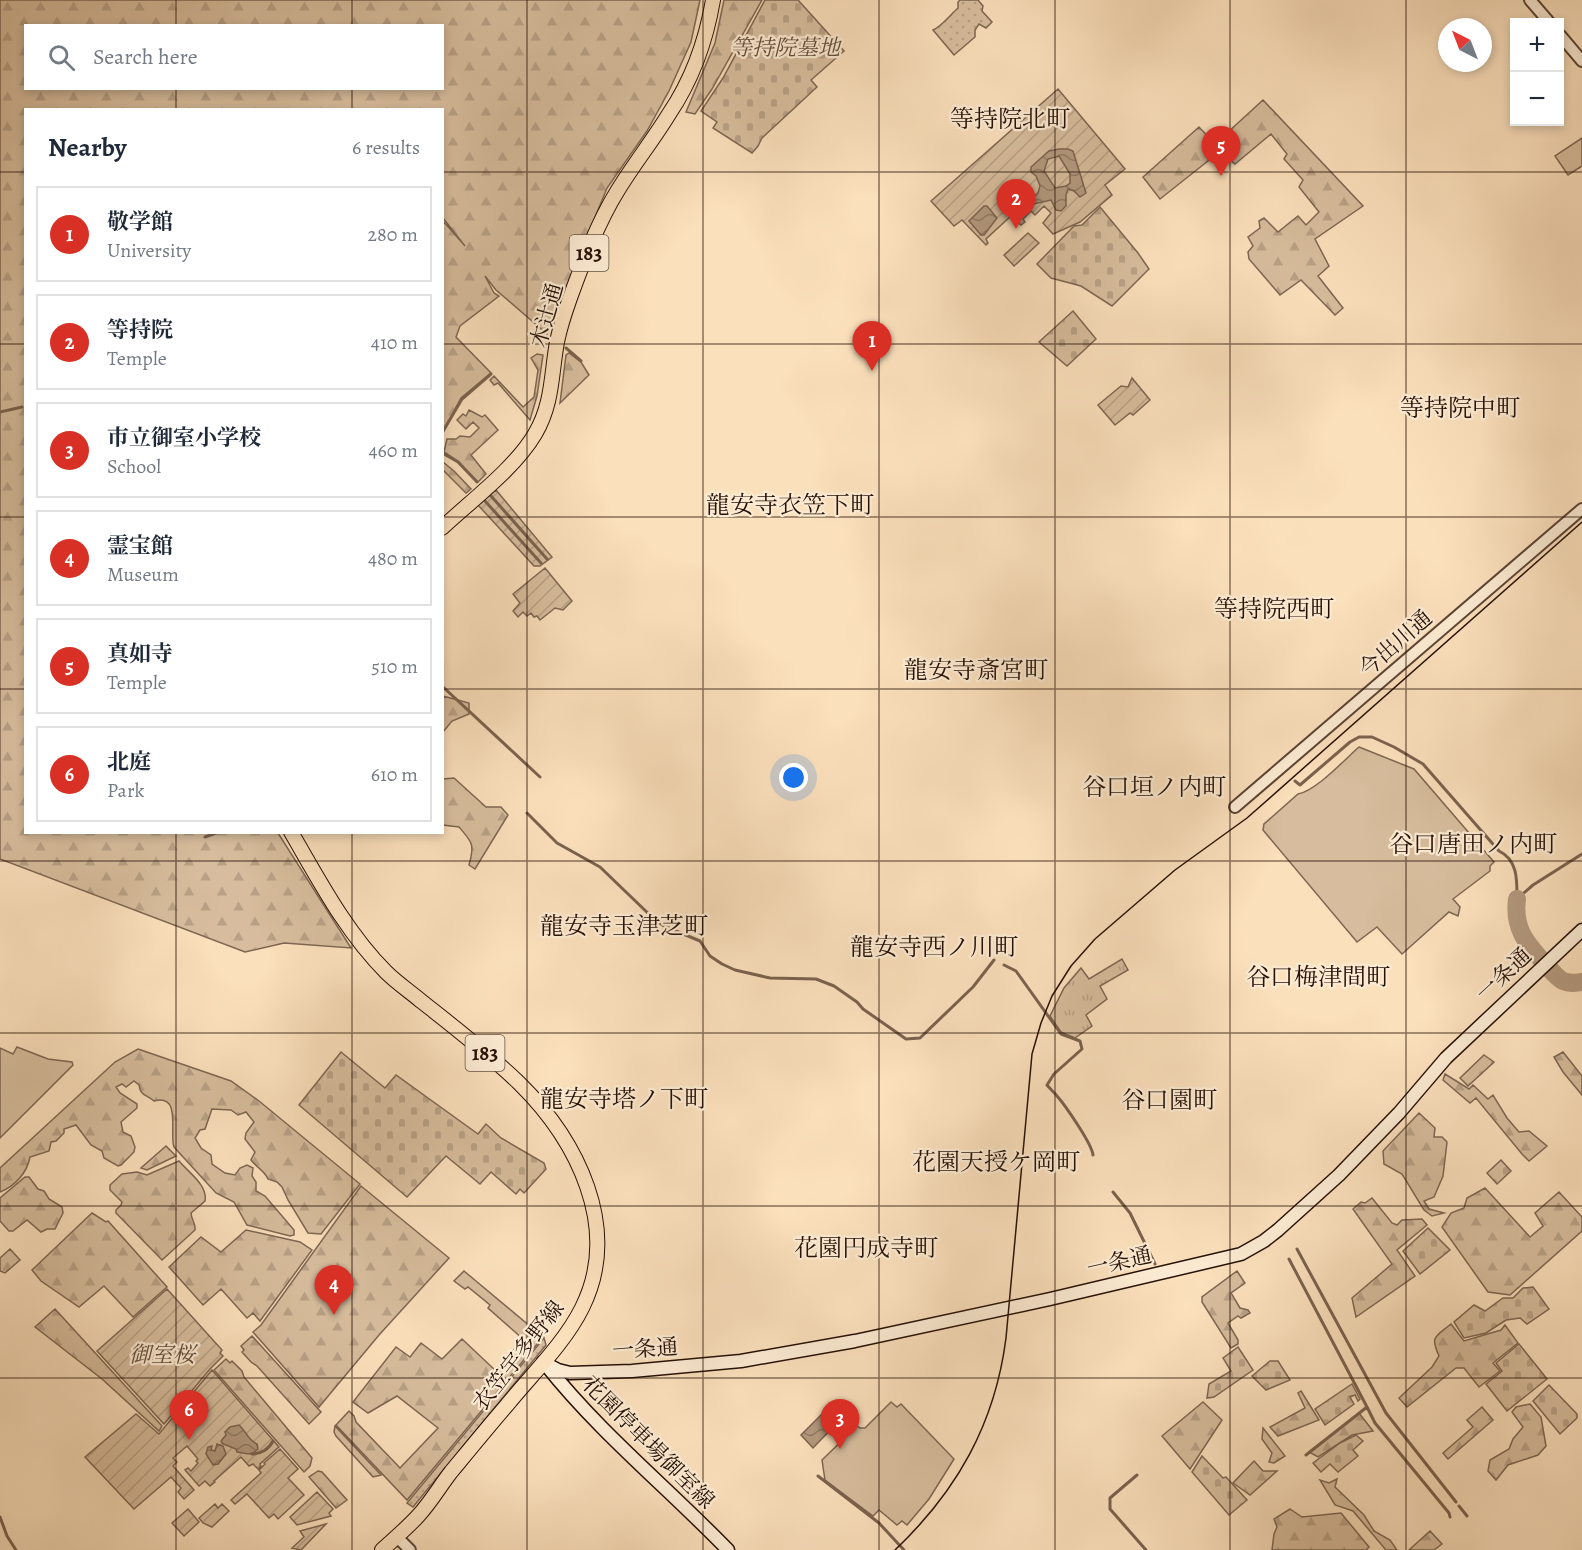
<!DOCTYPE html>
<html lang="en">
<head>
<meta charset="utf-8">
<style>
  body { margin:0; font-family:Alegreya,"Noto Serif JP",serif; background:#f6f6f7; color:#1f2937 }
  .controls { position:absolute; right:18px; top:18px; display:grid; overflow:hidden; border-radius:0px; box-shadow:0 3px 9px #0003 }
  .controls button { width:54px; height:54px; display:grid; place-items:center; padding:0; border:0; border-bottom:2px solid #e0e1e3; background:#fff; color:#1f2937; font:30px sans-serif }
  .compass { position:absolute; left:1438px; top:18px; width:54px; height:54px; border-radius:50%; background:#fff; box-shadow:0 3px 9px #0003; rotate:318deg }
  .you { position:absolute; left:794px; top:778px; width:21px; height:21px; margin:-15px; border:4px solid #fff; border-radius:50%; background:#1a73e8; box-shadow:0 0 0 9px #1a73e833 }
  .badge { display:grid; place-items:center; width:39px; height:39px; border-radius:50%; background:#d93025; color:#fff; font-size:20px; font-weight:700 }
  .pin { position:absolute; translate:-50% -50px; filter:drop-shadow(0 2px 3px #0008) }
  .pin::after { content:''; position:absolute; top:32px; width:21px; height:18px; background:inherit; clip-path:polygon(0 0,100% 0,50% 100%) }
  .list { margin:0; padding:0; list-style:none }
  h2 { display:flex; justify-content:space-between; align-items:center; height:78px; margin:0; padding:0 24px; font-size:26px }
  h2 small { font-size:20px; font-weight:400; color:#747a83 }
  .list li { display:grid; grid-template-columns:39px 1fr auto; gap:18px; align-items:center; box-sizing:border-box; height:96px; margin:0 12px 12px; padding:0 12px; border:2px solid #e0e1e3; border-radius:0px }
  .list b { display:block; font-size:22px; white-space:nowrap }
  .list p { margin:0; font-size:20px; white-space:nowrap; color:#747a83 }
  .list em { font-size:20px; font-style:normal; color:#747a83 }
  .icon { flex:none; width:33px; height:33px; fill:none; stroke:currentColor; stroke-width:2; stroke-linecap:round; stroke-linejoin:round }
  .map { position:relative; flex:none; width:1582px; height:1550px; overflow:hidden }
  .search { position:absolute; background:#fff; box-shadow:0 3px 9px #0003; left:24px; top:24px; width:420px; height:66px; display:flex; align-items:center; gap:15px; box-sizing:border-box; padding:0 21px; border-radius:0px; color:#747a83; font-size:22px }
  .panel { position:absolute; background:#fff; box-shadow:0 3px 9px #0003; left:24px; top:108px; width:420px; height:726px; border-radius:0px }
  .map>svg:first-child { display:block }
  .grass { fill:url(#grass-dots); stroke:#7e6652; stroke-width:1.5 }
  .forest { fill:url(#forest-firs); stroke:#7e6652; stroke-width:1.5; fill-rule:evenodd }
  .cemetery { fill:url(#cemetery-stones); stroke:#7e6652; stroke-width:1.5 }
  .park { fill:url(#park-tufts); stroke:#7e6652; stroke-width:1.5 }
  .garden { fill:url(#garden-furrows); stroke:#7e6652; stroke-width:1.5 }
  .pitch { fill:#d7bd9d; stroke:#7e6652; stroke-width:1.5 }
  .water { fill:url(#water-waves); stroke:#7b624e; stroke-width:1.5; fill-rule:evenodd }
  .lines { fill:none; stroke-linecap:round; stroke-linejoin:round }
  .stream { stroke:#7b624e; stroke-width:3 }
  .river { stroke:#b3997e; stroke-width:18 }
  .tertiary-casing { stroke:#5b4434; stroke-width:14 }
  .secondary-casing { stroke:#261006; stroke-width:15 }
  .primary-casing { stroke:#261006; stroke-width:16 }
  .tertiary { stroke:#fcebd3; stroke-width:10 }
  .secondary { stroke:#fcebd3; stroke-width:12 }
  .primary { stroke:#fbe0bc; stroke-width:14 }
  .tram { stroke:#261006; stroke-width:1.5 }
  .grid { fill:none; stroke:#261006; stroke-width:1.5; stroke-opacity:0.55 }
  .labels { text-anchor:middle; stroke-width:4.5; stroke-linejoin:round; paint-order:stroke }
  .shield { fill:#fcebd3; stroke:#665244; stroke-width:1.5 }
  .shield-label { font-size:21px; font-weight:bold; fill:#261006 }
  .park-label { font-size:22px; font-style:italic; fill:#644d3b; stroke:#fcebd3 }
  .street-label { font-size:22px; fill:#261006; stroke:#fcebd3 }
  .neighbourhood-label { font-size:24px; fill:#261006; stroke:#fcebd3 }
</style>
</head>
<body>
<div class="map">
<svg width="1582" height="1550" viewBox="0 0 1582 1550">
  <defs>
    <pattern id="grass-dots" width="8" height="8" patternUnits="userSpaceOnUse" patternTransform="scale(1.5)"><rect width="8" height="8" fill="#d7bd9d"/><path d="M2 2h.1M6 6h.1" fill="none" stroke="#b8a186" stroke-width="1.8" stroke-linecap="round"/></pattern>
    <pattern id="forest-firs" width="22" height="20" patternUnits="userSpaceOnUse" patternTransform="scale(1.5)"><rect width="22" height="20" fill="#d7bd9d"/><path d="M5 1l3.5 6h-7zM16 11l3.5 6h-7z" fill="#b8a186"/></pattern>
    <pattern id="cemetery-stones" width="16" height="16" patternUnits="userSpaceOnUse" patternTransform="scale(1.5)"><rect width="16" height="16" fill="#d7bd9d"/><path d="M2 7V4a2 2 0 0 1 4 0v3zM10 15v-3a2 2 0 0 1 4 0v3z" fill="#b8a186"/></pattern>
    <pattern id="park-tufts" width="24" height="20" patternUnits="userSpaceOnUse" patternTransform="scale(1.5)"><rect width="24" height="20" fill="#d7bd9d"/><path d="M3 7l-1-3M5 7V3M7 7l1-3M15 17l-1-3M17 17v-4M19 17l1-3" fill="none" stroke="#b8a186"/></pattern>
    <pattern id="garden-furrows" width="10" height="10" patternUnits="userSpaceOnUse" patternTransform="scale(1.5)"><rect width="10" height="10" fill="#d7bd9d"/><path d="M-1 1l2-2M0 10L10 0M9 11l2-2" fill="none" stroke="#b8a186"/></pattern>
    <pattern id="water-waves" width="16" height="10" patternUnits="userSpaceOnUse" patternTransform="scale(1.5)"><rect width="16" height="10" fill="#b3997e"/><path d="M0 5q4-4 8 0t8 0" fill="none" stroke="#917b65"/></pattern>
  </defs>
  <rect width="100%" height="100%" fill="#fbe0bc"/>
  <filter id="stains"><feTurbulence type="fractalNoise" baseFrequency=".00333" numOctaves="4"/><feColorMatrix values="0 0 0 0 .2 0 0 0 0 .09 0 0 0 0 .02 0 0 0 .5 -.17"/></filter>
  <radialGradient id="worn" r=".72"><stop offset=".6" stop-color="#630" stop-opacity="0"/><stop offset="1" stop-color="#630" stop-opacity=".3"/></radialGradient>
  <!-- grass -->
  <path class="grass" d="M960,0H978L983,6L982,11L992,22L986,28L979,24L975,30V37L954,55L933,30C942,26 950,15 958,8V2Z
    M544,1338L546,1345L413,1507L407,1503Z"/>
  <!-- forest -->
  <path class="forest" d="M0,0H700L691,42L669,91L647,131L607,188L547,334L496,290L485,276L494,293L499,296L460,326L456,337L491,373L461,398L443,432V221L465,246L443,218L442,110H26V832L278,833L351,948L284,943L245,952L0,859ZM26,26H442V88H26Z
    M724,0H762L712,89L695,114L686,112L715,43Z
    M1263,100L1363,206L1315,239L1329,266L1318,276L1343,308L1335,315L1301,280L1280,295L1249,259L1248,252L1253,246L1248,237L1260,228L1259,221L1264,218L1278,232L1298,216L1306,225L1319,212L1299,187L1303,180L1284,159L1287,154L1271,134L1235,164L1223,154L1218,159L1213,157L1160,199L1143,177L1199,127L1215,144Z
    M569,353L581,362L589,375L560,403L566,355Z
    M537,354L543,355L537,396L530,420L498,383L494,385L490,380L494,376L523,407L534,397L538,370L531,358Z
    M469,410L482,417L485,415L498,430L471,455L486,474L478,482L458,461L444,452L447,439H456L460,436L470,437L479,428L473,422L466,429L457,420L463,414L466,416Z
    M443,462L454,471L471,489L466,493L443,470Z
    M443,696L469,703V714L452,721L443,732Z
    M454,778L486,807H501L508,815L475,869L469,865C475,844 472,842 459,827L443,825V779Z
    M138,1049L231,1081L259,1101L360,1184L321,1234L308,1233L288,1200L282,1187L277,1182L268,1179C265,1171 256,1167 251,1160L255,1152L245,1139L246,1133L254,1122L246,1112L238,1115L231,1110L212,1109L205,1129L200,1130L195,1138L201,1148L211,1155L212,1164L225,1173L235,1175L240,1168L247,1165L253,1168L252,1176L256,1182V1191L265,1196L294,1230V1235L290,1236L247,1225L234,1202L216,1193L174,1147C169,1134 182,1093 154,1101C148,1095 140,1096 139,1085L134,1081L126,1087L122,1084L116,1087L120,1093L137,1104V1108L121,1122L123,1132L131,1136L135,1147L134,1152L121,1165L118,1166L104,1158L102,1151L91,1145L76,1125L64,1129V1133L56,1141L51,1142L49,1151L30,1157C27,1173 15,1186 0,1192V1168L115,1062Z
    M1563,1052L1582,1076V1095L1563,1072L1554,1057Z
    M1445,1074L1469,1089L1473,1085L1488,1099L1493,1095L1507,1118L1519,1132L1529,1131L1547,1146L1529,1161L1522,1154L1476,1098L1470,1103L1443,1080Z
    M1419,1113L1435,1128L1434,1137H1442L1447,1142L1443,1176L1434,1197L1424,1201L1429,1209L1444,1213L1432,1216L1424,1210L1402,1174L1384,1164L1383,1151Z
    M166,1146L176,1156L147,1170L141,1168Z
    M179,1161C188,1172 208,1185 205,1201L191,1213C191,1220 196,1223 195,1230L162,1260L116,1213V1210L121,1205L122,1202L110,1190V1185L122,1174L137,1172L147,1175Z
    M25,1177H29L38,1189L44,1191L49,1199L62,1207L63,1213L55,1229H47L41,1232L27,1220L13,1231H9L0,1221V1198Z
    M361,1186L449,1258L379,1335L319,1407L253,1332L261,1325Z
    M1485,1188L1530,1237L1543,1226L1535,1213L1559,1192L1582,1217V1231L1510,1295L1488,1292L1442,1227L1451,1213L1464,1208L1467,1198Z
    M1372,1198L1392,1223L1397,1225L1402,1220L1422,1219L1427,1225L1397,1250L1415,1276L1356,1317L1352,1298L1392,1264L1353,1209L1361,1202L1365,1203Z
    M92,1213L106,1222L108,1221L167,1287L133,1317L104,1286L79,1307L41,1281L32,1270Z
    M246,1230L300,1242L312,1250L260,1321L253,1313L247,1318L221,1289L203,1305L169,1267L201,1237L221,1252Z
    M10,1249L20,1260L5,1273L0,1271V1258Z
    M464,1271L543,1337L407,1500L336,1425L349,1411L354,1416L356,1422L400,1468L438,1428L397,1396L368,1413L353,1402L396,1347L410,1357L421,1343L442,1359L462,1339L496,1371L523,1339L488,1308L490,1305L468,1287L465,1289L454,1281Z
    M1237,1271L1245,1283L1231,1293L1240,1308L1248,1310L1250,1313L1241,1318L1238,1316L1228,1323L1238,1340V1344L1231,1348L1202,1302V1297Z
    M55,1309L162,1426L159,1431L102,1379L35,1327Z
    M1451,1324L1464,1341L1501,1330L1505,1325L1518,1343L1493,1363L1500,1371L1479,1387L1464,1368H1456L1407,1407L1399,1398L1432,1367L1439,1356C1430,1336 1435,1337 1451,1324Z
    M252,1336L321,1412L309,1424L257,1366L251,1362L242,1352L244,1350L241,1346Z
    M226,1359L230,1363L232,1361L242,1371L244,1377L312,1458L310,1466L304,1472L214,1370Z
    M1301,1391L1319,1420L1278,1436L1270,1427L1305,1408L1298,1393Z
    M1203,1402L1222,1420L1190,1469L1162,1436Z
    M1530,1404L1541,1417L1546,1446L1538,1455L1508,1465L1496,1480L1488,1471L1490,1460L1509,1449L1513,1439L1523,1427L1512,1412L1516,1407Z
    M1482,1407L1493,1420L1448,1459L1443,1453L1473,1427L1467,1420Z
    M1359,1413L1373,1431L1352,1435L1318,1457L1309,1452Z
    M335,1426L381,1475L373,1477L336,1436L334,1432Z
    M1263,1428L1285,1456L1274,1463L1269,1462L1272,1453L1262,1439Z
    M1254,1461L1263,1471H1277L1250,1495L1233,1483Z
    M318,1471L322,1472L347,1500L336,1508L309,1477Z
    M1337,1479L1335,1487L1364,1515L1374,1531L1390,1540L1397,1550H1386L1353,1511L1335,1505L1320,1480L1329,1483Z
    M1290,1509L1302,1517L1341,1513L1369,1547L1366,1550H1272L1274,1534L1277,1527L1274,1519Z
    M1430,1531L1442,1544L1434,1550H1409Z"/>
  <!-- cemetery -->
  <path class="cemetery" d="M765,0H798L844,51L811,80L817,87L762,138L758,146L752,153L713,128L717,122L701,111L723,78Z
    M1100,207L1138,253L1149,269L1112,306L1081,286L1051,278L1037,264L1074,226L1082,225Z
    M1073,311L1096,339L1067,366L1039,342Z
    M341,1052L385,1088L396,1075L478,1134L486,1124L501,1138L544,1163L546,1169L524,1193L520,1189L516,1194L491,1172L480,1184L446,1156L407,1197L299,1105Z
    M1484,1055L1494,1062L1468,1086L1460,1078Z
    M1501,1160L1511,1171L1497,1184L1487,1173Z
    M1428,1228L1450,1250L1420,1274L1403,1251Z
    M1533,1287L1549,1309L1527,1324L1520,1318L1506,1320L1486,1333L1464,1338L1454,1322L1474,1305L1485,1311L1503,1298H1513L1523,1288Z
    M1519,1344L1547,1379L1507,1411L1486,1384L1502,1371L1496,1363Z
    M1238,1347L1253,1370L1214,1397L1207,1398L1209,1384L1231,1371L1223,1358Z
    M1270,1361H1278L1290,1380L1266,1390L1252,1376Z
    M1352,1384L1360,1399L1358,1401L1355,1395L1350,1397L1354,1404L1325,1425L1315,1409Z
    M1549,1385L1577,1414V1418L1560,1434L1533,1401Z
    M1356,1435L1363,1441L1353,1450L1358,1456L1338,1472L1330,1464L1321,1472L1313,1463L1340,1443Z
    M1202,1456L1223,1478L1226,1477L1247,1500L1229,1515L1192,1472Z"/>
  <!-- park -->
  <path class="park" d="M1122,959L1128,970L1100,986L1107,999L1086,1015L1092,1026L1075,1038L1061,1032L1050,1016L1064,988L1081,968L1089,979Z"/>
  <!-- garden -->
  <path class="garden" d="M1058,89L1125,169L1105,185L1112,195L1080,222L1053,234L1043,223L1051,213L1044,206L1035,215L1031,211L1023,219L1025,222L1021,225L1011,216L986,239L988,243L986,245L962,220L954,226L931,201Z
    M1028,233L1039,243L1014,266L1004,255Z
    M1132,378L1150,400L1133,415L1130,413L1115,425L1098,405L1121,386L1128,387Z
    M496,490L552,557L540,566H534L478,505Z
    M545,568L572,601L563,610L555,608L540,620L537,616L534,617L531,613L527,616L523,612L518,617L513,611L520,603L513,594Z
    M167,1289L222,1350L220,1353L223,1356L210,1369L164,1424L97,1351Z
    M212,1370L279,1447L260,1464L261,1466L258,1469L253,1464L249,1466L241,1457L214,1481L215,1482L210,1486L205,1481L199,1486L185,1470L188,1468L191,1471L198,1463L196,1461L198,1459L187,1446L173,1458L177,1462L173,1466L194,1490L184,1499L178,1492L181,1488L171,1477L134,1509L85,1457L136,1414L159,1434Z
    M280,1449L298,1469L288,1478L304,1495L278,1519L274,1514L269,1518L247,1494L235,1504L231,1500L261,1473L259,1470L265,1464L264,1463Z
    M317,1492L333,1509L329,1513L331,1516L297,1525L290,1517Z
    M215,1504L218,1508L222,1504L229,1511L212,1527L203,1523L199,1518Z
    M188,1509L199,1522L184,1536L172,1523Z
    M326,1524L301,1550L292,1548L304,1537L300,1531Z"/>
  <!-- pitch -->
  <path class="pitch" d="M1582,138V166L1568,175L1555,156Z
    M1359,747L1414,769L1494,862L1490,866V871L1453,899L1460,907L1458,916L1449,912L1402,954L1377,927L1357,942L1263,830L1264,824L1298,794C1316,791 1344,760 1359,747Z
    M17,1047L48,1059L72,1062L73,1065L0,1138V1048L13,1054Z
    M891,1402L897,1407L901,1404L954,1459L929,1499L907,1525L902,1521L897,1525L879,1510L873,1516L825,1480L822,1460L857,1426L860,1428H865Z"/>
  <!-- water -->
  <path class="water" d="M1059,149H1068L1073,151L1086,193L1080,197L1074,191L1068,189L1066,195V206L1061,211L1056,210L1051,200L1025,206L1020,203L1016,191L1019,188L1031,199L1038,193L1040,186L1036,176L1031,172V167L1049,151ZM1059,156L1070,174V183L1066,186L1055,188L1044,171L1048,159Z
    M984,206H987L997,218L984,235H981L969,221Z
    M826,1410L838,1422L813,1448L801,1435Z
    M239,1425C247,1432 247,1439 257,1444L258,1449C249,1457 247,1453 237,1452L236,1449L223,1444L221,1441L226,1435L225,1432L230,1427Z
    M217,1444L223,1446L226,1454L218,1464L213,1465L206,1454L208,1447L212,1446L211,1450L215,1451Z"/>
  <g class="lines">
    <!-- stream -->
    <path class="stream" d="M566,348L581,361
      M0,412L22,407
      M442,433L462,399L491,374
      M444,454L458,462L477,482
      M491,496L547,559
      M485,501L541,563
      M442,686L540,777
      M1295,781L1300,785L1350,742L1359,737H1372L1394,747L1423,764L1499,851C1518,860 1517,880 1517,899
      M527,813L557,843L600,867L653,918L664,926L700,941L710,956L722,964L735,970L770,978L816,979L834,986L857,1002L863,1009L906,1039L920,1038L973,987L994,960
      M205,837L219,832
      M1517,899L1533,885L1582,854
      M1004,965L1016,971L1061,1034L1080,1041L1082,1049L1054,1074L1047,1085C1050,1089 1054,1092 1057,1096C1065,1105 1092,1144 1093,1155
      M1113,1192L1130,1213L1155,1264
      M1297,1249L1386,1413L1456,1502
      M1289,1259L1367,1407
      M252,1454C261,1454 269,1449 273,1441
      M1306,1455L1367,1407L1375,1423L1449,1513L1450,1517
      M1137,1475L1110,1498V1509L1146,1550
      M818,1476L879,1523L904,1550
      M1459,1506L1467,1516
      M0,1517L7,1536L16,1550"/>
    <!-- river -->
    <path class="river" d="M1517,899C1513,929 1527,944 1546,965C1551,970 1557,978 1563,981C1570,984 1575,983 1582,982"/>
    <defs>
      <path id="tertiary" d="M1530,0L1549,22
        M1560,35L1582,61
        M1235,807L1582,509
        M397,1537L410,1550"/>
      <path id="secondary" d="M543,1362L558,1370L570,1373L632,1371L741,1361L855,1341L1050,1299L1241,1254L1264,1241L1278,1230L1339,1175L1399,1113L1446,1058L1582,930
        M546,1365C600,1433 668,1488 728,1550"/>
      <path id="primary" d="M442,528C472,500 515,468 535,434C553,403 551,375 557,342C560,327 565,312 570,298C583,262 598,222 618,190C634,164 653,140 669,114C692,80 706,41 713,0
        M291,832C319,880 346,932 386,972C396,982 409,991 421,1001C454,1027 488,1053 519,1083C577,1140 622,1228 582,1308C564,1344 532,1374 507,1405C488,1427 470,1449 451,1472C440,1486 431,1502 418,1516C407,1528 394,1539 382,1550"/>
    </defs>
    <!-- tertiary casing -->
    <use href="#tertiary" class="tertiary-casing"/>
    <!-- secondary casing -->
    <use href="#secondary" class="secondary-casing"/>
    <!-- primary casing -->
    <use href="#primary" class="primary-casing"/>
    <!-- tertiary -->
    <use href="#tertiary" class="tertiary"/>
    <!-- secondary -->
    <use href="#secondary" class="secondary"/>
    <!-- primary -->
    <use href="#primary" class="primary"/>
    <!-- tram -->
    <path class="tram" d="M895,1550C957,1491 995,1424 1006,1338L1032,1054L1041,1023L1052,996L1071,966L1095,939L1175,870L1247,818L1582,522"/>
  </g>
  <!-- grid -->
  <path class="grid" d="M176,0V26M352,0V26M527,0V1550M703,0V1550M879,0V1550M1055,0V1550M1230,0V1550M1406,0V1550M176,88V110M352,88V110M0,172H26M442,172H1582M0,344H26M442,344H1582M0,517H26M442,517H1582M0,689H26M442,689H1582M176,832V1550M352,832V1550M0,861H1582M0,1033H1582M0,1206H1582M0,1378H1582"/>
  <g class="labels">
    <!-- shield labels -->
    <g class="shield">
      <rect x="569.5" y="235" width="39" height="36" rx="4.5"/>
      <rect x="465.5" y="1035" width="39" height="36" rx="4.5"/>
    </g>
    <g class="shield-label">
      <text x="589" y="260">183</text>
      <text x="485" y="1060">183</text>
    </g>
    <!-- park labels -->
    <g class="park-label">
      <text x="785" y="55">等持院墓地</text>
      <text x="162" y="1362">御室桜</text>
    </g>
    <!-- street labels -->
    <g class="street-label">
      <text transform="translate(546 315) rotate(-74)" y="8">木辻通</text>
      <text transform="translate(1395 643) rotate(-41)" y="8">今出川通</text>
      <text transform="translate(1503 974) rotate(-43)" y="8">一条通</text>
      <text transform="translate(1119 1261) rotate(-13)" y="8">一条通</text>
      <text transform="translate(645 1348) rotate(-4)" y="8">一条通</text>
      <text transform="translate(518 1355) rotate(-52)" y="8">衣笠宇多野線</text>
      <text transform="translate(649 1442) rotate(45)" y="8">花園停車場御室線</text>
    </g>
    <!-- neighbourhood labels -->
    <g class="neighbourhood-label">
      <text x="1010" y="127">等持院北町</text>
      <text x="1460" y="416">等持院中町</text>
      <text x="790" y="513">龍安寺衣笠下町</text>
      <text x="1274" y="617">等持院西町</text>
      <text x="976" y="678">龍安寺斎宮町</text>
      <text x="1154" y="795">谷口垣ノ内町</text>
      <text x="1473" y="852">谷口唐田ノ内町</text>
      <text x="624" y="934">龍安寺玉津芝町</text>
      <text x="934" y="955">龍安寺西ノ川町</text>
      <text x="1318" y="985">谷口梅津間町</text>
      <text x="624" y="1107">龍安寺塔ノ下町</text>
      <text x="1169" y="1108">谷口園町</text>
      <text x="996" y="1170">花園天授ケ岡町</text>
      <text x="866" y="1256">花園円成寺町</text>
    </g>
  </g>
  <rect width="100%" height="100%" filter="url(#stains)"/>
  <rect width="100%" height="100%" fill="url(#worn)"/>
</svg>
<div class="controls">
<button>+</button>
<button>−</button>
</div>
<svg class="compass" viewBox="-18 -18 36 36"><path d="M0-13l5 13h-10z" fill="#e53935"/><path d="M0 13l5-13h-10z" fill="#747a83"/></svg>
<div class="you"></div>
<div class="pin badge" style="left:872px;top:371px">1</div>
<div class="pin badge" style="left:1016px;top:229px">2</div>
<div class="pin badge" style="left:840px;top:1449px">3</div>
<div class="pin badge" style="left:334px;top:1315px">4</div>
<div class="pin badge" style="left:1221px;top:176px">5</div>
<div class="pin badge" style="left:189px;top:1440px">6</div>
<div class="search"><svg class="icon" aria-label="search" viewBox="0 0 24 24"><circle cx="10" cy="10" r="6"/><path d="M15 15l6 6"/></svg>Search here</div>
<section class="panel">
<h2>Nearby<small>6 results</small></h2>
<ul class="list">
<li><span class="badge">1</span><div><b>敬学館</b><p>University</p></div><em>280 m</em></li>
<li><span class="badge">2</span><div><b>等持院</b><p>Temple</p></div><em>410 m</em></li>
<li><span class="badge">3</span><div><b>市立御室小学校</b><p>School</p></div><em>460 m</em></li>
<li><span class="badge">4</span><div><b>霊宝館</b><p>Museum</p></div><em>480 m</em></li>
<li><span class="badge">5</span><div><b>真如寺</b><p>Temple</p></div><em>510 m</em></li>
<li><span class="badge">6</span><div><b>北庭</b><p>Park</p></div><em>610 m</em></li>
</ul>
</section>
</div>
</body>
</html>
